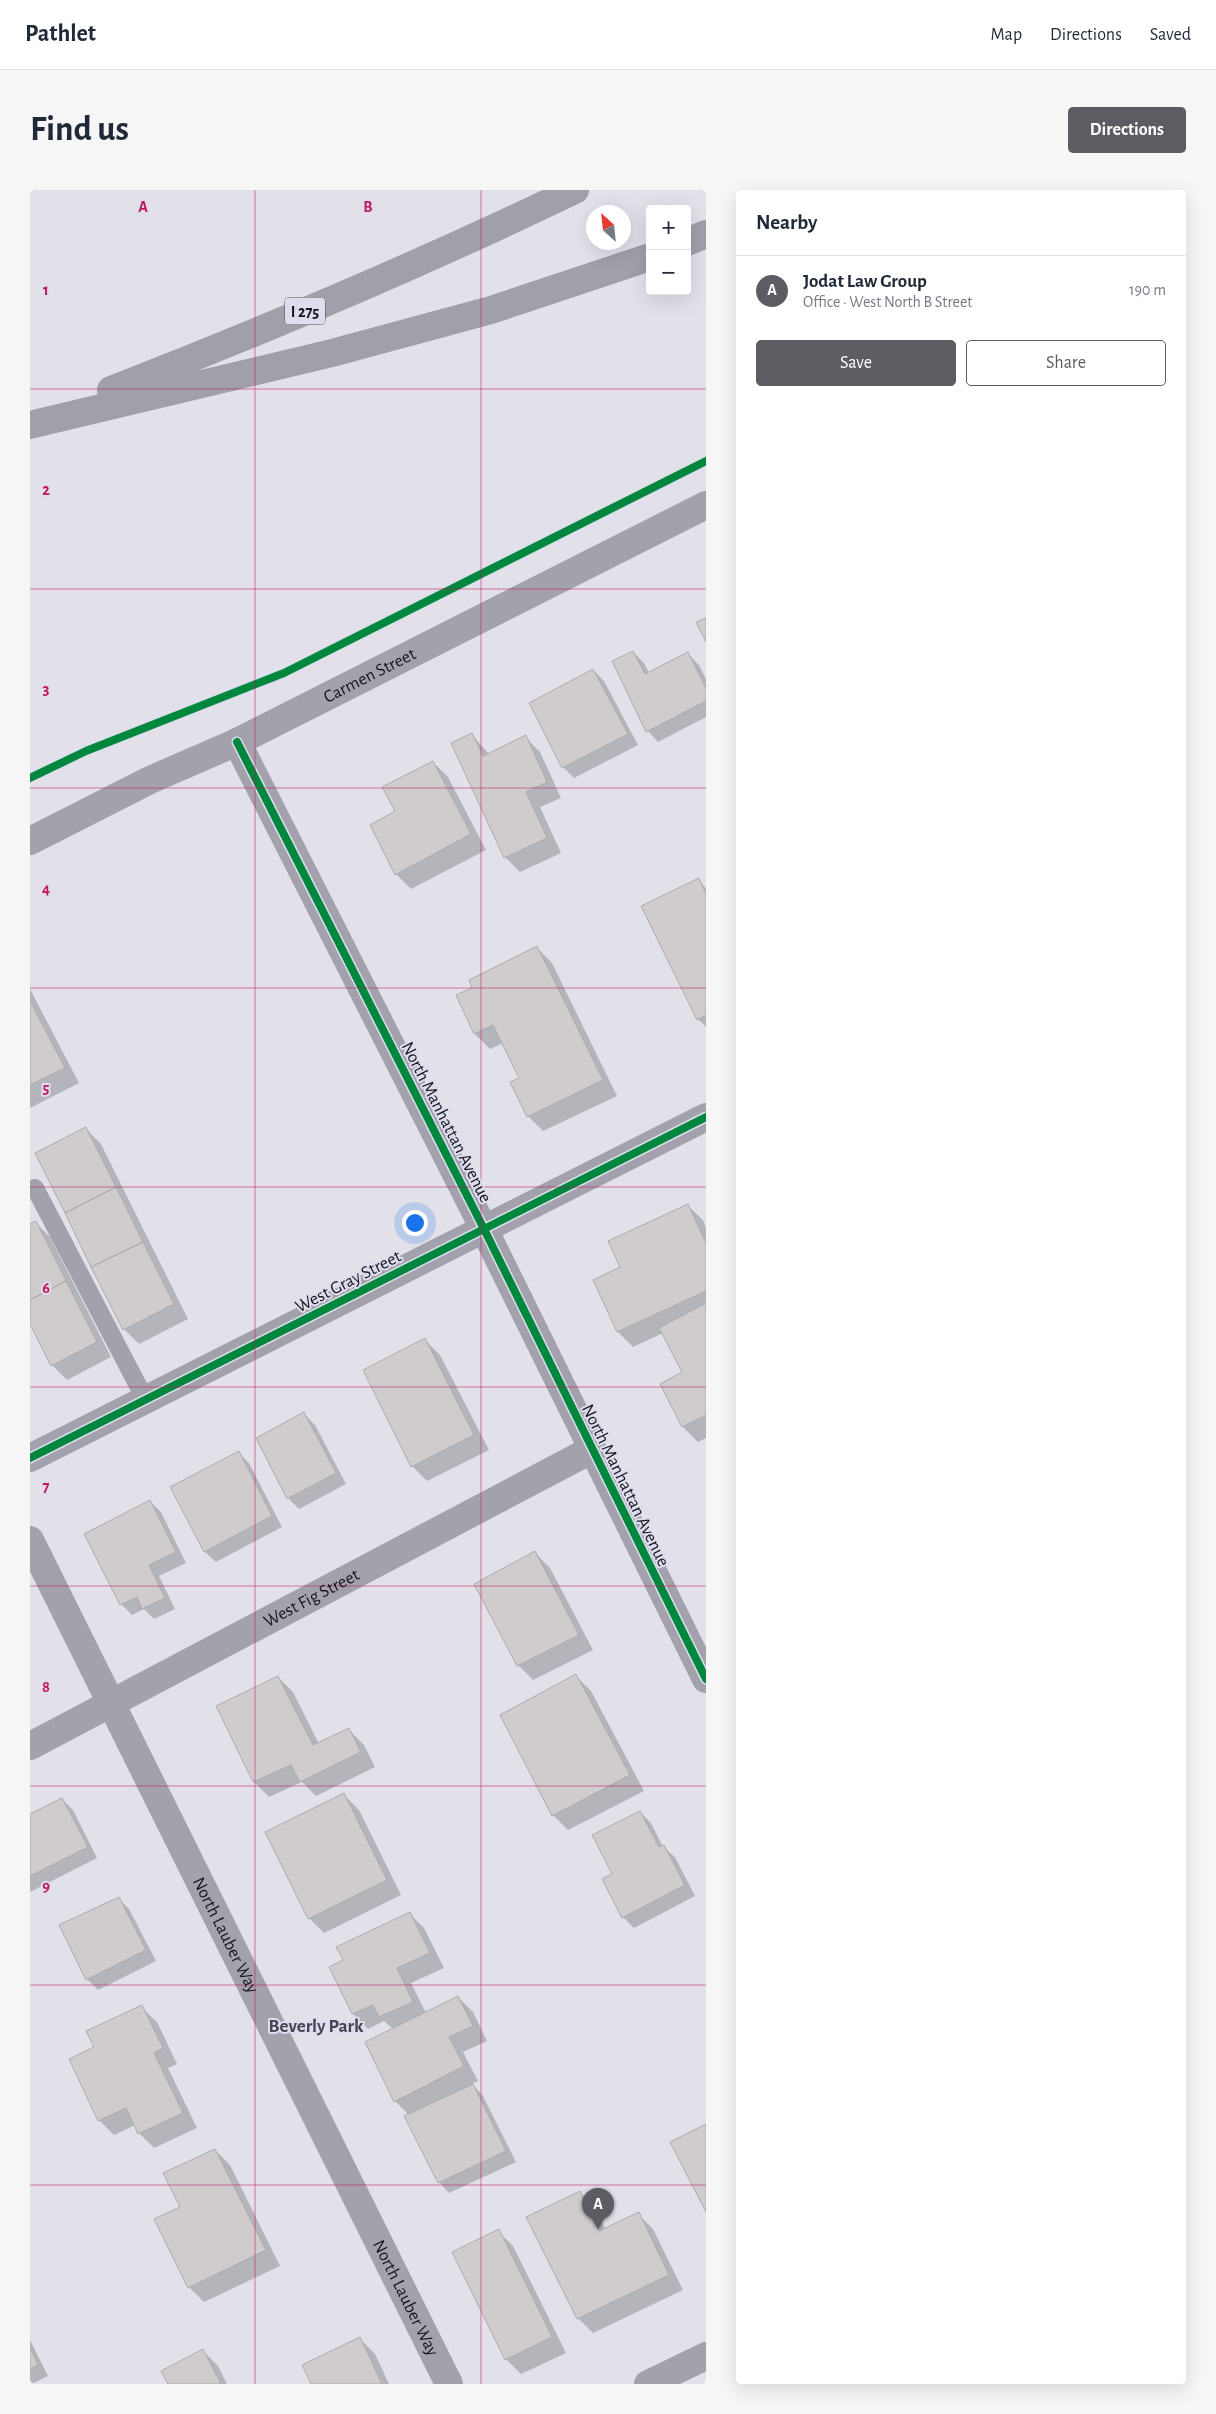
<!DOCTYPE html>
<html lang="en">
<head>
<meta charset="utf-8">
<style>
  body { margin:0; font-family:"Alegreya Sans",sans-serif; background:#f6f6f7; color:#1f2937 }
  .controls { position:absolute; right:15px; top:15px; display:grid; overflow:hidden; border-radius:5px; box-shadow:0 5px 20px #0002 }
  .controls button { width:45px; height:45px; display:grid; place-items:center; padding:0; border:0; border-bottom:1px solid #e0e1e3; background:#fff; color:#1f2937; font:25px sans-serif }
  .compass { position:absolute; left:556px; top:15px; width:45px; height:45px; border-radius:50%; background:#fff; box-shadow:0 5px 20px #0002; rotate:333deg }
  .you { position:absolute; left:384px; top:1032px; width:18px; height:18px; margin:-12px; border:4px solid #fff; border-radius:50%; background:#1a73e8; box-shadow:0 0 0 8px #1a73e833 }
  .badge { display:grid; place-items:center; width:32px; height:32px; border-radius:50%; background:#5d5c63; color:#fff; font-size:16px; font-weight:700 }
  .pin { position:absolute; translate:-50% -41px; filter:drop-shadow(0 1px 2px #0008) }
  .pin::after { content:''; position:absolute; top:26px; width:18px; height:15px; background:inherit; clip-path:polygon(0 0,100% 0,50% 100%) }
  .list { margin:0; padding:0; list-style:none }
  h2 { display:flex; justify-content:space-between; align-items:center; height:65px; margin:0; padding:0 20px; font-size:21px }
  h2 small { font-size:16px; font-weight:400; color:#747a83 }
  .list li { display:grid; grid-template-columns:32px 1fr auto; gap:15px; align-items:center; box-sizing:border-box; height:70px; padding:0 20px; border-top:1px solid #e0e1e3 }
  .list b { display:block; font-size:19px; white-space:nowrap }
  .list p { margin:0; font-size:16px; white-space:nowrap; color:#747a83 }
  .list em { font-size:16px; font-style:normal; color:#747a83 }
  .actions { display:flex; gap:10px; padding:15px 20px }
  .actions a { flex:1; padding:11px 0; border:1px solid #5d5c63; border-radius:5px; text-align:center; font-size:18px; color:#5d5c63 }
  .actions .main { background:#5d5c63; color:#fff }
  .map { position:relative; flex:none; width:676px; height:2194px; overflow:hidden; border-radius:5px }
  header { display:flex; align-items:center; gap:30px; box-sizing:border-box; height:70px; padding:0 25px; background:#fff; border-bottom:1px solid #e0e1e3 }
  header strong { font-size:24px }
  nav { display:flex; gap:28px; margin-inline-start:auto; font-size:18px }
  .intro { display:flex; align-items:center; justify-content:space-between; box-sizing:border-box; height:120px; padding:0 30px }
  h1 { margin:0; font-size:35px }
  .button { padding:12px 22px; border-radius:5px; background:#5d5c63; color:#fff; font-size:18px; font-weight:700 }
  main { display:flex; gap:30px; padding:0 30px }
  aside { flex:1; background:#fff; border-radius:5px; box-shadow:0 5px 20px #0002 }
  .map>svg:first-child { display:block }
  .shadow { fill:#0003 }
  .building { fill:#d0ccce; stroke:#adabac }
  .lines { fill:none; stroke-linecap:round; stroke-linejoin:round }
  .service { stroke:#a3a2ac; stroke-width:18 }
  .minor { stroke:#a3a2ac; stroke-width:28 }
  .motorway { stroke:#a1a0aa; stroke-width:28 }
  .cycleway-casing { stroke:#deddee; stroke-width:11 }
  .cycleway { stroke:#00873e; stroke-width:8 }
  .grid { fill:none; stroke:#c2185b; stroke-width:1; stroke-opacity:0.55 }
  .labels { text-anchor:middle; stroke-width:4; stroke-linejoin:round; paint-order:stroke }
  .shield { fill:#deddee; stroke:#51515a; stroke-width:1 }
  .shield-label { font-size:16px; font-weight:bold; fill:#15151b }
  .street-label { font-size:18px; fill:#15151b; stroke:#deddee }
  .neighbourhood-label { font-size:19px; font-weight:bold; fill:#464553; stroke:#deddee }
  .grid-label { font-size:16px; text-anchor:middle; font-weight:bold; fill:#c2185b; stroke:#deddee; stroke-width:4; stroke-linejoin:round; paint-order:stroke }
</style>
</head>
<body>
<header>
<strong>Pathlet</strong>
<nav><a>Map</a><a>Directions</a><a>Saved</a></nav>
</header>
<div class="intro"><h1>Find us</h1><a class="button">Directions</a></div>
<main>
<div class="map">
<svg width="676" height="2194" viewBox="0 0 676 2194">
  <rect width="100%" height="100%" fill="#e2e1ea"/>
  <!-- shadow -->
  <path class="shadow" d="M603,462L614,473L619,483L658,464L669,475L676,489V527L628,552L618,541Z
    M563,480L574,491L608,555L544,588L533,577Z
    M441,544L459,564L495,547L510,562L531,608L510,617L531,663L490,682L475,667Z
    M403,572L418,587L456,660L381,699L366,684L367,622Z
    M668,690L676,698V837L668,829Z
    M507,758L522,773L587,906L513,941L498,926L490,888L473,853L460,859L445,844L428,806L444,798Z
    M0,799L49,893L0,918Z
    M56,939L71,954L158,1129L109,1154L94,1139Z
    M657,1015L673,1030L676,1038V1248L668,1252L653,1237L632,1195L654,1183L633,1143L603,1157L588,1142L564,1090L592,1078Z
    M5,1032L20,1047L81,1167L37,1190L22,1175L0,1131V1035Z
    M395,1150L410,1165L459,1260L397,1291L382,1276Z
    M274,1224L285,1235L316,1294L269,1319L258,1308Z
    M208,1262L219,1273L252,1337L186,1372L175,1362L142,1297Z
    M120,1311L131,1322L156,1373L129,1386L145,1419L124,1429L114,1419L102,1425L91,1414Z
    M505,1363L520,1378L563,1460L503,1490L488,1475Z
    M546,1486L561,1501L614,1601L538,1640L523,1625L471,1525Z
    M248,1487L263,1502L289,1554L319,1540L334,1555L345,1577L286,1606L272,1592L239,1607L224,1592L187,1517Z
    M314,1605L329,1620L371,1705L294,1743L279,1728Z
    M32,1609L43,1620L67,1668L0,1702V1625Z
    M610,1622L621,1633L633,1657L645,1667L665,1706L604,1738L593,1727Z
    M89,1709L99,1719L126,1771L68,1800L57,1789Z
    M379,1723L394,1738L414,1778L381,1793L396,1823L428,1807L443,1822L457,1851L433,1862L448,1891L442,1894L453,1906L486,1972L419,2003L409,1992L379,1925L365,1911L363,1839L354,1831L338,1839L323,1824L314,1771Z
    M111,1817L127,1832L147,1874L138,1878L167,1938L124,1958L109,1943L105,1935L84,1945L69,1930L66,1858Z
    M185,1960L200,1975L250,2076L174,2112L159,2097L151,2017Z
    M550,2003L565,2018L575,2039L608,2024L623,2039L653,2100L563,2143L548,2128L498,2027Z
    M468,2041L483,2056L536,2163L491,2184L476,2169Z
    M330,2149L345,2164L359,2194H283Z
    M0,2150L18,2186L2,2194H0Z
    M173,2161L188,2176L197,2194H139Z"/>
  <!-- building -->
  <path class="building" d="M676,428V452L666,432Z
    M603,461L615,484L658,462L676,498V511L616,542L582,471Z
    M563,479L598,544L532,578L499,513Z
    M442,543L453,566L496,545L517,592L496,602L517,648L474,668L421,553Z
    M403,571L441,644L365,685L340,635L365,621L352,597Z
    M669,688L676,704V825L667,830L611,716Z
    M507,756L573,890L497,927L480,892L489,888L463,835L444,844L426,805L442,798L439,790Z
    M0,811L35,878L0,895Z
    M56,937L86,997L35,1023L5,963Z
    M86,997L113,1052L61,1077L35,1023Z
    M658,1014L676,1053V1101L587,1142L563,1090L590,1077L578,1051Z
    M6,1031L36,1091L0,1110V1034Z
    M113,1052L144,1114L93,1140L61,1077Z
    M36,1091L67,1152L21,1176L0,1134V1110Z
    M676,1113V1225L652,1237L630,1194L652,1182L629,1138Z
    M395,1148L444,1245L381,1277L333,1180Z
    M274,1222L306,1283L257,1309L226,1248Z
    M209,1261L242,1326L174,1362L140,1297Z
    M120,1310L146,1362L119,1375L135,1408L112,1419L107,1407L90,1415L54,1344Z
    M505,1361L549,1445L487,1476L444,1394Z
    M546,1484L600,1585L522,1626L470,1525Z
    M248,1486L283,1555L319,1538L331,1562L270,1592L261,1575L223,1592L186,1516Z
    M314,1603L357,1690L278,1729L235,1642Z
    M32,1608L58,1657L0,1686V1624Z
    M610,1621L629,1657L634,1655L655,1695L592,1728L572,1689L582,1684L562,1645Z
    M89,1707L116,1760L56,1790L29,1735Z
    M380,1722L400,1763L367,1778L383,1812L349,1827L343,1815L322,1824L299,1777L313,1770L306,1757Z
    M428,1806L443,1836L419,1847L434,1876L364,1912L335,1852Z
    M112,1815L133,1858L124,1863L153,1923L108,1944L96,1918L68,1931L39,1869L64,1857L56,1841Z
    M443,1894L476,1961L408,1993L374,1926Z
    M676,1934V2022L640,1952Z
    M185,1959L236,2060L158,2098L124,2029L150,2017L133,1983Z
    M550,2001L569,2041L609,2022L639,2085L547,2129L496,2027Z
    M469,2039L522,2147L475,2170L422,2062Z
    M330,2147L352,2194H281L272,2175Z
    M0,2158L8,2175L0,2179Z
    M173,2159L191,2194H138L131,2181Z"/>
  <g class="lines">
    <!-- service -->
    <path class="service" d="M5,998L115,1209"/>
    <!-- minor -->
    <g class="minor">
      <path d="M207,552L454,1039L676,1489"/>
      <path id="s1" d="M0,651L120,590L207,552L676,315"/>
      <path d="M0,1268L676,927"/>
      <path id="s2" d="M0,1350L419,2194"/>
      <path id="s3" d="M0,1556L561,1260"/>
      <path d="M618,2194L676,2166"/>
    </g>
    <!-- motorway -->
    <path class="motorway" d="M657,52L676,44
      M81,200C238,139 393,73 545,0
      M0,235L302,163L461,120L620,67"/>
    <defs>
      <path id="cycleway" d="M207,552L454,1039L676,1489
        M0,588L56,561L254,483L676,271
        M0,1268L676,927"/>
    </defs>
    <!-- cycleway casing -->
    <use href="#cycleway" class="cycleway-casing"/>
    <!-- cycleway -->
    <use href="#cycleway" class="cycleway"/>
  </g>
  <!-- grid -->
  <path class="grid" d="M225,0V2194M451,0V2194M0,199H676M0,399H676M0,598H676M0,798H676M0,997H676M0,1197H676M0,1396H676M0,1596H676M0,1795H676M0,1995H676"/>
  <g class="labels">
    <!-- shield labels -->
    <rect class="shield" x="255" y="107.5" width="40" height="27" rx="4"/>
    <g class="shield-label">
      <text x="275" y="127">I 275</text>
    </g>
    <!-- street labels -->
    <g class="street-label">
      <text dy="6" stroke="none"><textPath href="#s1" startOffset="378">Carmen Street</textPath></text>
      <text transform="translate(417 932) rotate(63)" y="6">North Manhattan Avenue</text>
      <text transform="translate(318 1091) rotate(-27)" y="6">West Gray Street</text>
      <text transform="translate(596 1295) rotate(64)" y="6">North Manhattan Avenue</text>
      <text dy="6" stroke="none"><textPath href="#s3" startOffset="318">West Fig Street</textPath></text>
      <text dy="6" stroke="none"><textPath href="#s2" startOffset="441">North Lauber Way</textPath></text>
      <text dy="6" stroke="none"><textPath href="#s2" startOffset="846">North Lauber Way</textPath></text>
    </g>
    <!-- neighbourhood labels -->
    <g class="neighbourhood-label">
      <text x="286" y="1842">Beverly Park</text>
    </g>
  </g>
  <g class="grid-label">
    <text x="113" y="22">A</text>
    <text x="338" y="22">B</text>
    <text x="16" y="105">1</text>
    <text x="16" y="305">2</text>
    <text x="16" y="504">3</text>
    <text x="16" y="704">4</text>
    <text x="16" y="903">5</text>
    <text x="16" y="1103">6</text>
    <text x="16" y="1302">7</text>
    <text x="16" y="1502">8</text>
    <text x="16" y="1701">9</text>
  </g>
</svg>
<div class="controls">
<button>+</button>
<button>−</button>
</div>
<svg class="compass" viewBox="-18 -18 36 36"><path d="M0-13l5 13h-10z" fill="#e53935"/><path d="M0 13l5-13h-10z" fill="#747a83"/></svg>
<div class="you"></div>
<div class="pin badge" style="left:568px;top:2039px">A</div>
</div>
<aside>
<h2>Nearby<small></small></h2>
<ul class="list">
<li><span class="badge">A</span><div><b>Jodat Law Group</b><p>Office · West North B Street</p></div><em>190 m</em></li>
</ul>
<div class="actions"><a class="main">Save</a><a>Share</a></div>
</aside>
</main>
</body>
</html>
